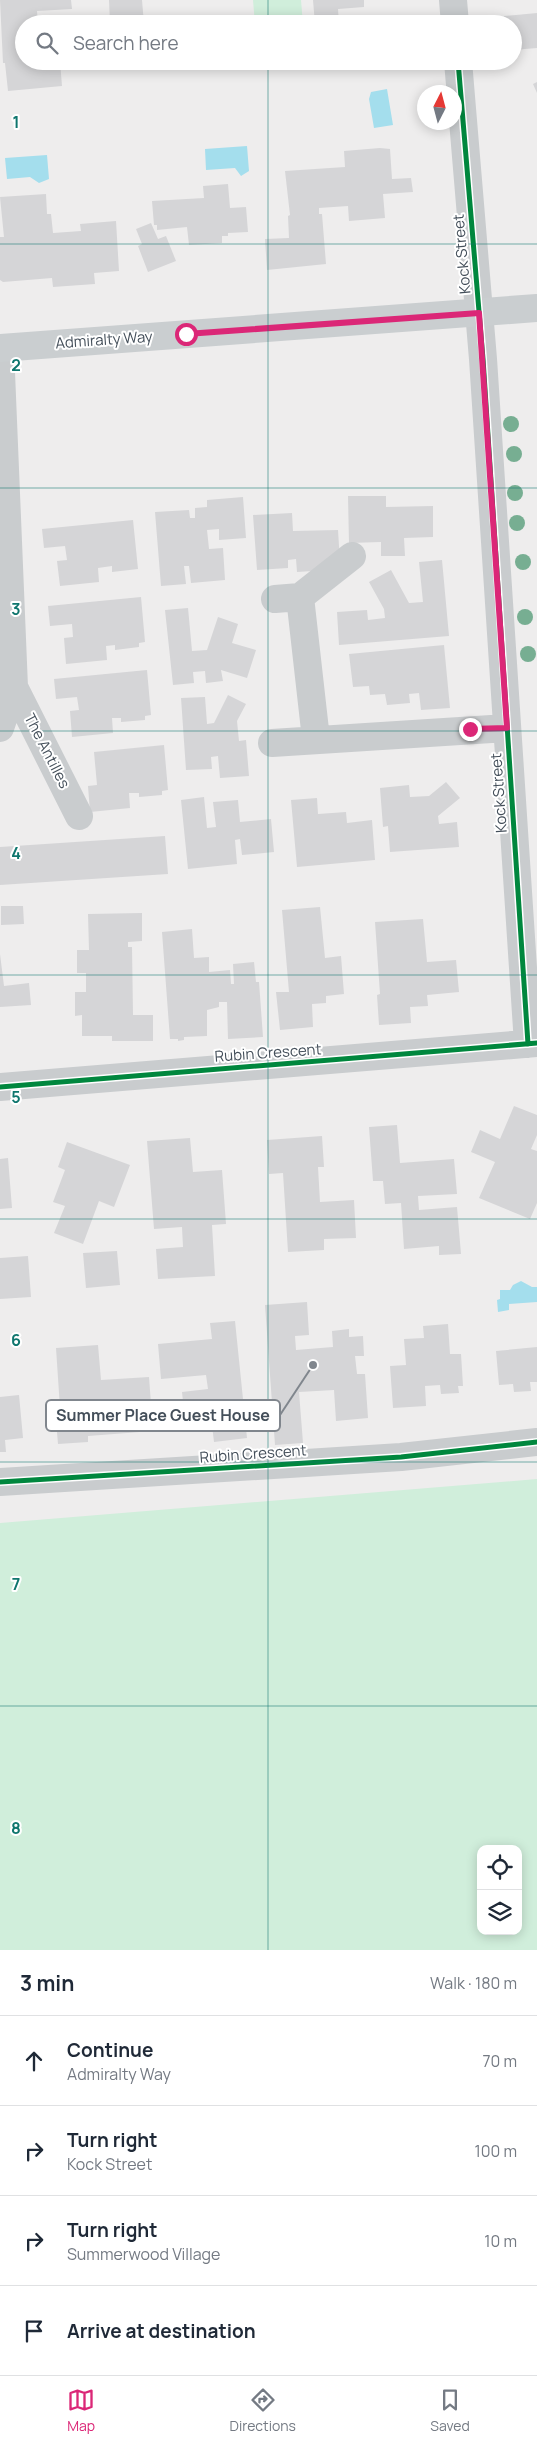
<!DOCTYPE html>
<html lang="en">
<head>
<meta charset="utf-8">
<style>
  body { margin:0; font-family:Manrope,sans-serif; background:#f2f2f3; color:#1f2937 }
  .controls { position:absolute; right:15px; bottom:15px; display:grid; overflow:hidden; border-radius:10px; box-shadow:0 2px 12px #0003 }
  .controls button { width:45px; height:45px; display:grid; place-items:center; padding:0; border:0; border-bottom:1px solid #e0e1e3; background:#fff; color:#1f2937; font:25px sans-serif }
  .compass { position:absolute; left:417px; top:85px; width:45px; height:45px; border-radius:50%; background:#fff; box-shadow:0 2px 12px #0003; rotate:6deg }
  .stop { position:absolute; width:15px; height:15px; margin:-11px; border:4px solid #db2777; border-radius:50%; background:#fff }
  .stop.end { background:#db2777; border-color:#fff; box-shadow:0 1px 5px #0008 }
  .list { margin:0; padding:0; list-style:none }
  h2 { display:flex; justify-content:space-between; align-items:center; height:65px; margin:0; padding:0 20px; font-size:21px }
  h2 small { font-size:16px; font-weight:400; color:#747a83 }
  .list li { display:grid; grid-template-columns:32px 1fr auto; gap:15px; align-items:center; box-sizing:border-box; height:90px; padding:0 20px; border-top:1px solid #e0e1e3 }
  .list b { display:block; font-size:19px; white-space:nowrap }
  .list p { margin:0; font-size:16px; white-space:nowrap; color:#747a83 }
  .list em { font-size:16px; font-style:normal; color:#747a83 }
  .icon { flex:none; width:28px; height:28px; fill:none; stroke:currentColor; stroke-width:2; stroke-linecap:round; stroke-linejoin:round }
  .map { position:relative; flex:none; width:537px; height:1950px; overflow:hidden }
  .search { position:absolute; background:#fff; box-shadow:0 2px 12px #0003; left:15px; right:15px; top:15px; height:55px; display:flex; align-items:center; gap:12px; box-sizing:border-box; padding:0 18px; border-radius:28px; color:#747a83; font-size:19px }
  .sheet { height:425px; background:#fff }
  nav { display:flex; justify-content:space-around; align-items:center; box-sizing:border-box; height:70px; border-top:1px solid #e0e1e3; background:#fff; font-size:14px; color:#747a83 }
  nav a { display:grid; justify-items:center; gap:2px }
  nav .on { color:#db2777 }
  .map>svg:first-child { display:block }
  .green { fill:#d0eedb; fill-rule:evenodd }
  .water { fill:#a4deed }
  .building { fill:#d5d5d7 }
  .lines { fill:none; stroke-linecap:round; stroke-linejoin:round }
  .street { stroke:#c9ccce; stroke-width:28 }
  .secondary { stroke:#caced0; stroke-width:28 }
  .cycleway-casing { stroke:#fff; stroke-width:8 }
  .cycleway { stroke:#00873e; stroke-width:5 }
  .tree { fill:#77ae92 }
  .route { stroke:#db2777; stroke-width:6 }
  .grid { fill:none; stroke:#0f766e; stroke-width:1; stroke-opacity:0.55 }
  .labels { text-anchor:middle; stroke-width:4; stroke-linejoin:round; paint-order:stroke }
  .street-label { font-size:15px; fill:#444f5a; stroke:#fff }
  .grid-label { font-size:16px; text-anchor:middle; font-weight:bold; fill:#0f766e; stroke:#fff; stroke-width:4; stroke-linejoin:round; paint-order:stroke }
  .leader { fill:none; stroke:#80868d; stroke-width:2 }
  .callout-dot { fill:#80868d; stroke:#fff; stroke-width:2 }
  .callout { fill:#fff; stroke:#80868d; stroke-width:2 }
  .callout-label { font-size:16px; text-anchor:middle; font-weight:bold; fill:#444f5a }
</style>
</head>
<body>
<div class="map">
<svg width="537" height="1950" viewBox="0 0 537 1950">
  <rect width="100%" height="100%" fill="#eeeded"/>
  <!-- green -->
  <path class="green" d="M253,0H301L303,24H255Z
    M258,61H306L307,63L259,67Z
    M537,1479V1950H0V1523ZM481,1849H518V1931H481Z"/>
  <!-- water -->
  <path class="water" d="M387,89L393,125L374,128L369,99L371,92Z
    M247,146L249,171L241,176L235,168L206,170L205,149Z
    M47,155L49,179L39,183L30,177L7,179L5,158Z
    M521,1281L532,1287H537V1302L509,1304V1310L498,1312L497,1300L500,1299V1290H510L513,1285Z"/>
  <!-- building -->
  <path class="building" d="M0,0H71L72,9L37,11L38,24H24V61H60L62,86L8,91L5,63H3Z
    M109,0H142L144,24L110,23Z
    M313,0H364V7L338,9L339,24H315Z
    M537,13V48L513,50V24H504V16Z
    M121,61H146V65L121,67Z
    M537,82V93L533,84Z
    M380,148L390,149L392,179L411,178L413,192L383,194L385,218L349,221L348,206L319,208V214H322L326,264L267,270L265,239L289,238L288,216L290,215L285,171L345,167L344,151Z
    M228,184L230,208L246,207L248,232L228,233V236H222V243L189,245L187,227L157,230V225H154L152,201L204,198L203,186Z
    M46,194L47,214H51L53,233L81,231L80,224L116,221L119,271L94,273L95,284L53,287L52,278L3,282L0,280V237H4L0,197Z
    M151,223L158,239L166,236L176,261L148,272L138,246L142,244L136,229Z
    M348,496H386V507L433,506V537L404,538L405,556H381V542L349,543Z
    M243,497L246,538L219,540V529L207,530L209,549L223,548L225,580L191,583L189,566H184L186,584L161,586L155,512L189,510L190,518H195V508L207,507V500Z
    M292,513L293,531L338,530L340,562L328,570L297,572L296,559L288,560V568L257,570L253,515Z
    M133,520L138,569L112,572V566L98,568L99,582L60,586L57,561L67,560L65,546L44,548L42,529Z
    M442,560L449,636L339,645L337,612L367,610L368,620L385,618L384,609L369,582L391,570L409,603L423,602L419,562Z
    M141,597L145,642L139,643V647L115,650V645L106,646L107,660L66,664L64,638L73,637L72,624L50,626L48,606Z
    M188,608L192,651L207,650L218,617L238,624L232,643L256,650L247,678L221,670L223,681L206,683L205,671L193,672L194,683L173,685L165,610Z
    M444,645L450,708L421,710L419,693L409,694L410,703L387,705L385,694L370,695L369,686L353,687L349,654Z
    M147,670L151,715L145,716V720L121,722V718H112L113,733L72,737L70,711L79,710L77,697L56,699L54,679Z
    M228,695L246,704L237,721L239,741L246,740L249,776L220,778L218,756L211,757L212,769L186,770L181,698L205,697L207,724L214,723Z
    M164,745L168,790L162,791V795L139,797V793H129L130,808L90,812L88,786L97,785L94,752Z
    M446,782L460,798L438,816L439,824L457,822L459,847L390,852L388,826L383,827L380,788L409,785L410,797L429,796Z
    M204,797L207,828L216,827L213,802L238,800L240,822L271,819L274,852L242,855L240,839L235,840L237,864L188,869L181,800Z
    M317,798L318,814L346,812L347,823L372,820L375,860L297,867L291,800Z
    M165,836L168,874L0,885V847Z
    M1,906H23L24,924L1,925Z
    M320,907L325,958L341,956L344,994L326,996V1003L312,1004L313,1027L280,1030L276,992H289L282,910Z
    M142,913V941L128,942V947H132L133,1015H153V1041H112V1036H82V1015L75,1016V992H86V973H77V950H89L88,914Z
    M423,919L427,962L456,960L459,992L427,995L428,1006L410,1007L411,1023L379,1025L377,995L380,994L375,922Z
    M192,929L194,958L209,957V972L230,970L231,984H234L233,964L254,962L256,982H259L263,1037L228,1039L227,1002H219V1007L207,1010V1036L184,1037V1040L178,1041V1039H170L162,932Z
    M0,954L4,986L29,983L31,1005L0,1007Z
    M514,1106L537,1115V1135L531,1149L537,1151V1203L530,1219L479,1198L495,1162L471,1152L480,1130L500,1139Z
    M397,1125L400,1163L454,1159L457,1194L418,1196L419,1210L457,1207L461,1254L439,1255V1246L404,1249L401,1203L385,1204L383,1181H373L369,1127Z
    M322,1136L324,1167H318L320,1202L354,1200L356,1238L324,1239V1250L288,1252L283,1173L269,1174L267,1140Z
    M190,1138L193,1172L222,1170L226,1224L212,1225L215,1276L158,1279L156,1249L183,1247L182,1227L154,1229L147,1141Z
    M67,1142L130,1165L114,1207L99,1201L83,1244L54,1233L65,1206L53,1202L65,1170L58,1167Z
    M8,1158L12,1208L0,1209V1159Z
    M117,1251L120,1285L86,1288L83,1253Z
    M28,1256L31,1297L0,1299V1258Z
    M307,1302L309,1335L295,1336L296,1350L333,1347L332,1331L349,1329V1337L363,1336L364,1356H355L357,1374H365L368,1418L336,1421L334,1390L299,1392L303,1443L275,1445L265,1305Z
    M235,1321L247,1438L214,1442L211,1417L185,1420L182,1392L208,1389L206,1375L161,1379L158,1344L212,1339L210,1323Z
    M448,1324L450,1354H461L463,1386H458L459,1393L441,1394L440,1385L425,1386L426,1406L393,1408L390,1366L406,1365L404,1339L424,1338L423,1326Z
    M98,1345L101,1380L149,1377L153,1431L88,1436V1442L58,1444L55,1408H60L56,1348Z
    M537,1347V1382H530L531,1391L514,1392L513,1384L499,1385L496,1351Z
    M19,1395L23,1438L5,1440L6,1452H0V1397Z"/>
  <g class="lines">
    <!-- street -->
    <path class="street" d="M453,0L455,24
      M458,61L483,359L528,1044
      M300,597L352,556
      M275,599L300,597L316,739
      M14,687L79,816
      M0,728L14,687L0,348
      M272,743L507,728
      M0,1087L537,1043
      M0,1482L401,1457L537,1442"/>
    <!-- secondary -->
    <path class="secondary" d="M0,348L537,308"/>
    <defs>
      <path id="cycleway" d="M458,61L483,359L528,1044
        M0,1087L537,1043
        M0,1482L401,1457L537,1442"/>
    </defs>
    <!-- cycleway casing -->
    <use href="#cycleway" class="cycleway-casing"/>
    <!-- cycleway -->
    <use href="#cycleway" class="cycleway"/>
  </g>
  <!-- trees -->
  <g class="tree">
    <circle cx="511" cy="424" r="8"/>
    <circle cx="514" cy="454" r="8"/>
    <circle cx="515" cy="493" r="8"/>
    <circle cx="517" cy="523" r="8"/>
    <circle cx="523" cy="562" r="8"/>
    <circle cx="525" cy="617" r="8"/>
    <circle cx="528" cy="654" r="8"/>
  </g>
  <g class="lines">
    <!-- route -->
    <path class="route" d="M186,334L479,313L507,728L470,729"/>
  </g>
  <!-- grid -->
  <path class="grid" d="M268,0V24M268,61V1950M0,244H537M0,488H537M0,731H537M0,975H537M0,1219H537M0,1462H537M0,1706H537"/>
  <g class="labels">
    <!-- street labels -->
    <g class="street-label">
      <text transform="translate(462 254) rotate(-95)" y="5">Kock Street</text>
      <text transform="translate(104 340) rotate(-4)" y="5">Admiralty Way</text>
      <text transform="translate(47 751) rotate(63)" y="5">The Antilles</text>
      <text transform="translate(499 793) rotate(-94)" y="5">Kock Street</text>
      <text transform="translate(268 1053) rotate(-4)" y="5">Rubin Crescent</text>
      <text transform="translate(253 1454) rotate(-4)" y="5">Rubin Crescent</text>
    </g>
  </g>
  <g class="grid-label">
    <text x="16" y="128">1</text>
    <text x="16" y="371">2</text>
    <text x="16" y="615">3</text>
    <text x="16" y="859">4</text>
    <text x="16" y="1103">5</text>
    <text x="16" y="1346">6</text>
    <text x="16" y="1590">7</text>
    <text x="16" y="1834">8</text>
  </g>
  <!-- callouts -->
  <path class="leader" d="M313 1365L280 1415"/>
  <circle class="callout-dot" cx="313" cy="1365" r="5"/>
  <rect class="callout" x="46" y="1400" width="234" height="31" rx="5"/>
  <g class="callout-label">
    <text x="163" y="1421">Summer Place Guest House</text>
  </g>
</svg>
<div class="controls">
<button><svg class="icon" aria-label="locate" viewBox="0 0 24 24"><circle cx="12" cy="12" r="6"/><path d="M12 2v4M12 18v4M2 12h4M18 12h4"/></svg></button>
<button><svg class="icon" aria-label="layers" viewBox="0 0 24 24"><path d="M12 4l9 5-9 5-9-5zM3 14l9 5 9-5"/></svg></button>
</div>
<svg class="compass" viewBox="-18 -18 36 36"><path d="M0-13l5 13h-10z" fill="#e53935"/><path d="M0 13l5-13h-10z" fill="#747a83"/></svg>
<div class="stop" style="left:186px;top:334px"></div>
<div class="stop end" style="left:470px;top:729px"></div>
<div class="search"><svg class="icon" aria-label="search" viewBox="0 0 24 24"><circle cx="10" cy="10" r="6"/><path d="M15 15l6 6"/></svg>Search here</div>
</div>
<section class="sheet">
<h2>3 min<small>Walk · 180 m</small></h2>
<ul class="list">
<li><svg class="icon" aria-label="ahead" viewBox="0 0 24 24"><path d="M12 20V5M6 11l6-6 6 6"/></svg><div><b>Continue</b><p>Admiralty Way</p></div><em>70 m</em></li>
<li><svg class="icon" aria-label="right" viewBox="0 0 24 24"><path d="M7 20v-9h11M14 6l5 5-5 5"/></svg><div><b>Turn right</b><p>Kock Street</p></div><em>100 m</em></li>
<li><svg class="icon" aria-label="right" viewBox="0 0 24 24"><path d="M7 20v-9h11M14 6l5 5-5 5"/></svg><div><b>Turn right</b><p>Summerwood Village</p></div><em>10 m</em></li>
<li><svg class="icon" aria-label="arrive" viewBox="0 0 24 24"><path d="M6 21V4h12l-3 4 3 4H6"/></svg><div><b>Arrive at destination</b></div></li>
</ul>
</section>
<nav>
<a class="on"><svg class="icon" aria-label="map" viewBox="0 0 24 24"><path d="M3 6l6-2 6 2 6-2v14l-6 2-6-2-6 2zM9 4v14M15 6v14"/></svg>Map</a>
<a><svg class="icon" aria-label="directions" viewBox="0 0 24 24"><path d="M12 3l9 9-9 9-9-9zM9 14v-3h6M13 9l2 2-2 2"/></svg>Directions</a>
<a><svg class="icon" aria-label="saved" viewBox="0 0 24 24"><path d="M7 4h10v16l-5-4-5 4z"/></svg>Saved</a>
</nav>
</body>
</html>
